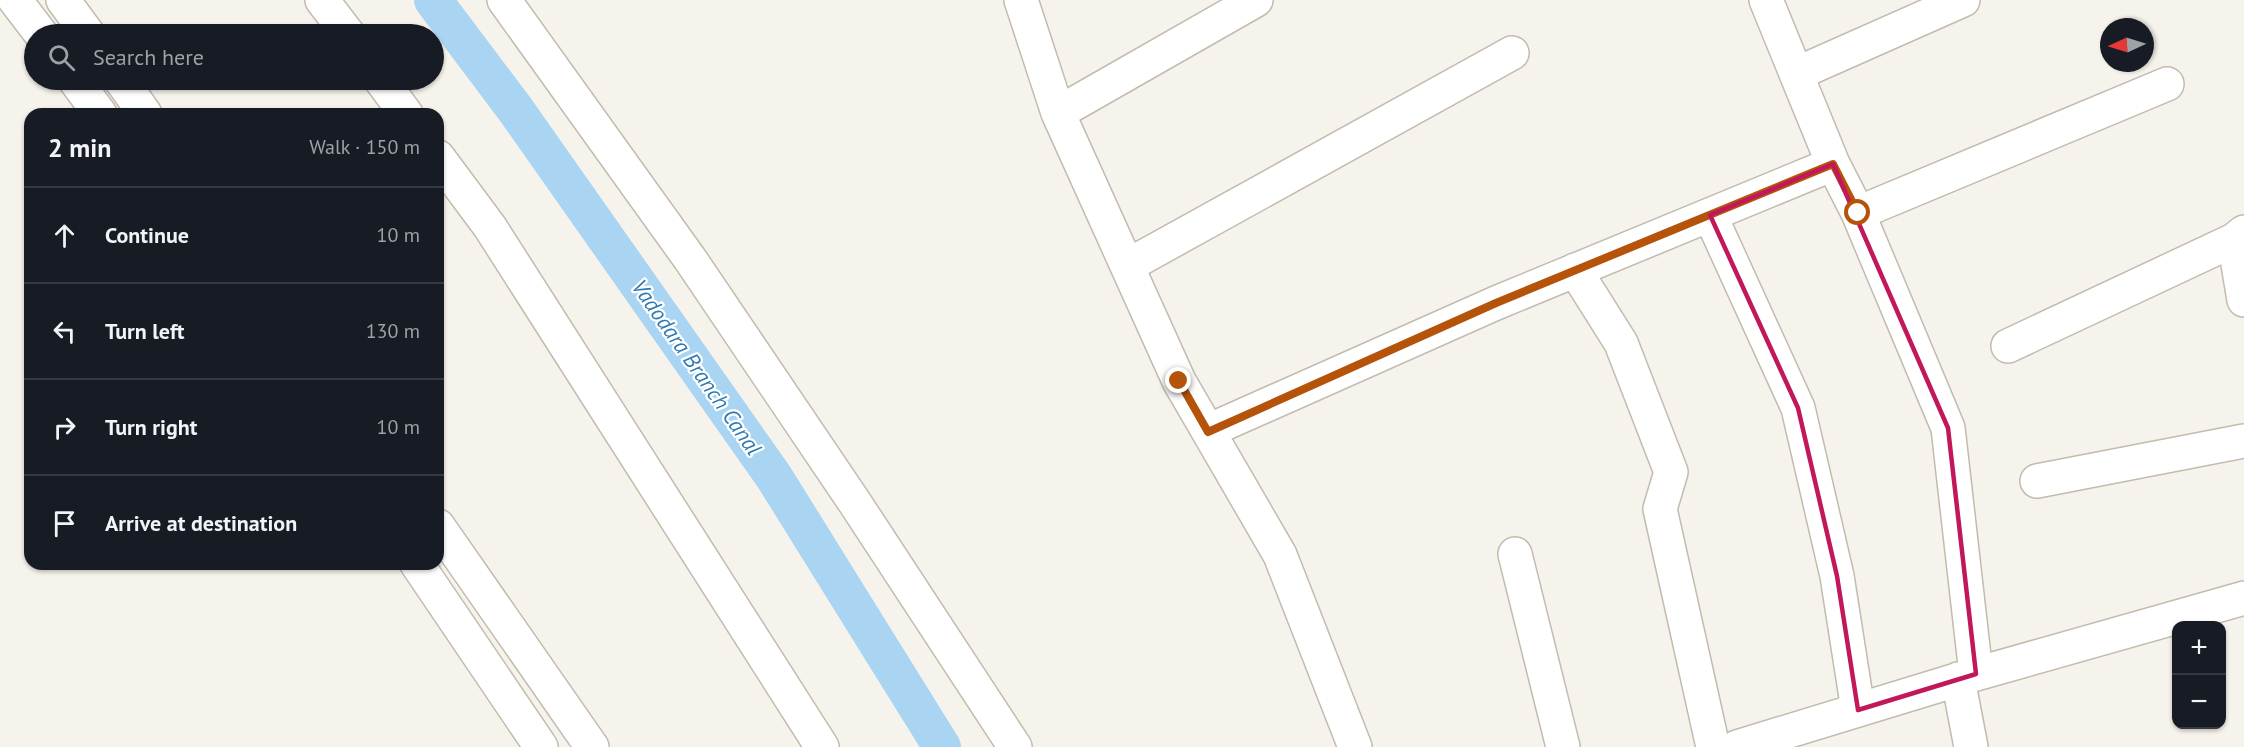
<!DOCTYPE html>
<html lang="en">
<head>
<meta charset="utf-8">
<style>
  body { margin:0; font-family:"PT Sans",sans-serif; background:#242831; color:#f1f3f6 }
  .controls { position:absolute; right:18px; bottom:18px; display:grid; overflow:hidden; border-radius:12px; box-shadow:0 2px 4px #0004 }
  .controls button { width:54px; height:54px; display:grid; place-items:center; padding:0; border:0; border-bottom:2px solid #363941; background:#171b24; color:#f1f3f6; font:30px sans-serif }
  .compass { position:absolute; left:2100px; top:18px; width:54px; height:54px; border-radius:50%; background:#171b24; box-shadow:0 2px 4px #0004; rotate:266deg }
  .stop { position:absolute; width:18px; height:18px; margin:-14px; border:4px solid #b45309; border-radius:50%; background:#fff }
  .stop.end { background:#b45309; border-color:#fff; box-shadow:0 2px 6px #0008 }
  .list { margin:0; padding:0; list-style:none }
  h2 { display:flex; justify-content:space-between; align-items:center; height:78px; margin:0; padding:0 24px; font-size:26px }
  h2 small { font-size:20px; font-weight:400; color:#9ea1a6 }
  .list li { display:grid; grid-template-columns:39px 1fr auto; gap:18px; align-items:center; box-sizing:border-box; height:96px; padding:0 24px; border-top:2px solid #363941 }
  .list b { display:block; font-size:22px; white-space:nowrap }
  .list em { font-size:20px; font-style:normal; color:#9ea1a6 }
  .icon { flex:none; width:33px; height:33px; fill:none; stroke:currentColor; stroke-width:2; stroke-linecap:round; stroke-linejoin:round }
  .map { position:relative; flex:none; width:2244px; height:747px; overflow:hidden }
  .search { position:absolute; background:#171b24; box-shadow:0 2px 4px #0004; left:24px; top:24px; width:420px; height:66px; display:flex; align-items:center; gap:15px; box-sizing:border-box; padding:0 21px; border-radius:33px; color:#9ea1a6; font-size:22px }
  .panel { position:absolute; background:#171b24; box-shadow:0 2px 4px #0004; left:24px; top:108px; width:420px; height:462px; border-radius:18px }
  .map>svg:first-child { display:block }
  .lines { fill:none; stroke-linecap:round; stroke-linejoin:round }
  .canal { stroke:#a9d4f2; stroke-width:38 }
  .minor-casing { stroke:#c2bbae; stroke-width:36 }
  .minor { stroke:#fff; stroke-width:33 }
  .route { stroke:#b45309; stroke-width:8 }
  .marked { fill:none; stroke:#c2185b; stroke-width:4.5; stroke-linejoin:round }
  .labels { text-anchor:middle; stroke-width:4.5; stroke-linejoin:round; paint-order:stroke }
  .water-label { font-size:22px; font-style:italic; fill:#2e7ab2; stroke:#fff }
</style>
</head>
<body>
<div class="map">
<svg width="2244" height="747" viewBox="0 0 2244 747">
  <rect width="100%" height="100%" fill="#f6f3ec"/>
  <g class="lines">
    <!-- canal -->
    <path class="canal" d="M433,0L515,109L774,477L942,747"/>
    <defs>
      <path id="minor" d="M15,0L41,34
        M63,0L88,34
        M322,0L348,34
        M504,0L690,259L855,503L1015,747
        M1021,0L1058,113L1179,381L1280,555L1355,747
        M1766,0L1833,164
        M1796,74L1963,0
        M75,80L100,114
        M121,80L145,114
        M381,80L406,114
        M1058,113L1256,0
        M438,157L490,227L822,747
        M1858,213L2167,84
        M1710,215L1798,408L1837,576L1858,710
        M2244,232L2234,240L2244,300
        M1127,266L1512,53
        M1575,270L1621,343L1671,472L1660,509L1713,747
        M2008,346L2234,240
        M1208,431L1496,303L1833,164L1858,213L1948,428L1976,674
        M2037,481L2244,441
        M438,526L592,747
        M1515,554L1563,747
        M417,564L541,747
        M1958,679L1971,747
        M1737,747L1976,674L2244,598"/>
    </defs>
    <!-- minor casing -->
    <use href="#minor" class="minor-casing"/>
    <!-- minor -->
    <use href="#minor" class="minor"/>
  </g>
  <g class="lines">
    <!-- route -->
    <path class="route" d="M1179,381L1208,432L1496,303L1833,164L1858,213"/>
  </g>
  <!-- marked area -->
  <path class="marked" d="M1833,164L1948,428L1976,674L1858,710L1837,576L1798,408L1710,215Z"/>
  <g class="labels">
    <!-- water labels -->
    <g class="water-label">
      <text transform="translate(697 367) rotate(55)" y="8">Vadodara Branch Canal</text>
    </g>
  </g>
</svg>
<div class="controls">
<button>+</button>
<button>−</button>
</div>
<svg class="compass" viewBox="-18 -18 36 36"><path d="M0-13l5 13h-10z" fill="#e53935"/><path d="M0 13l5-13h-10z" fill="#9ea1a6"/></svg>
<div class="stop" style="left:1858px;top:213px"></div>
<div class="stop end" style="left:1179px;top:381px"></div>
<div class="search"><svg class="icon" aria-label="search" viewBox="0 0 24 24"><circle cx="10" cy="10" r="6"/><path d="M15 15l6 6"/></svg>Search here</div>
<section class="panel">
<h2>2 min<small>Walk · 150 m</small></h2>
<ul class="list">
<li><svg class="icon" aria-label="ahead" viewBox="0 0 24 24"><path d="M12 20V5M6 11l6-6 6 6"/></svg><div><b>Continue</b></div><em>10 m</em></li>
<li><svg class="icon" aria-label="left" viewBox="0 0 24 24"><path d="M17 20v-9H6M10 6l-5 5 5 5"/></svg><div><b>Turn left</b></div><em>130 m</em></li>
<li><svg class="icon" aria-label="right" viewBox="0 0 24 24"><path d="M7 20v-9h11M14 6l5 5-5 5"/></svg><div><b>Turn right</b></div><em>10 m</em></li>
<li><svg class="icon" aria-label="arrive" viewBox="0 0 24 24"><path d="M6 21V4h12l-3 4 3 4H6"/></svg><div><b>Arrive at destination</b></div></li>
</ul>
</section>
</div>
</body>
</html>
